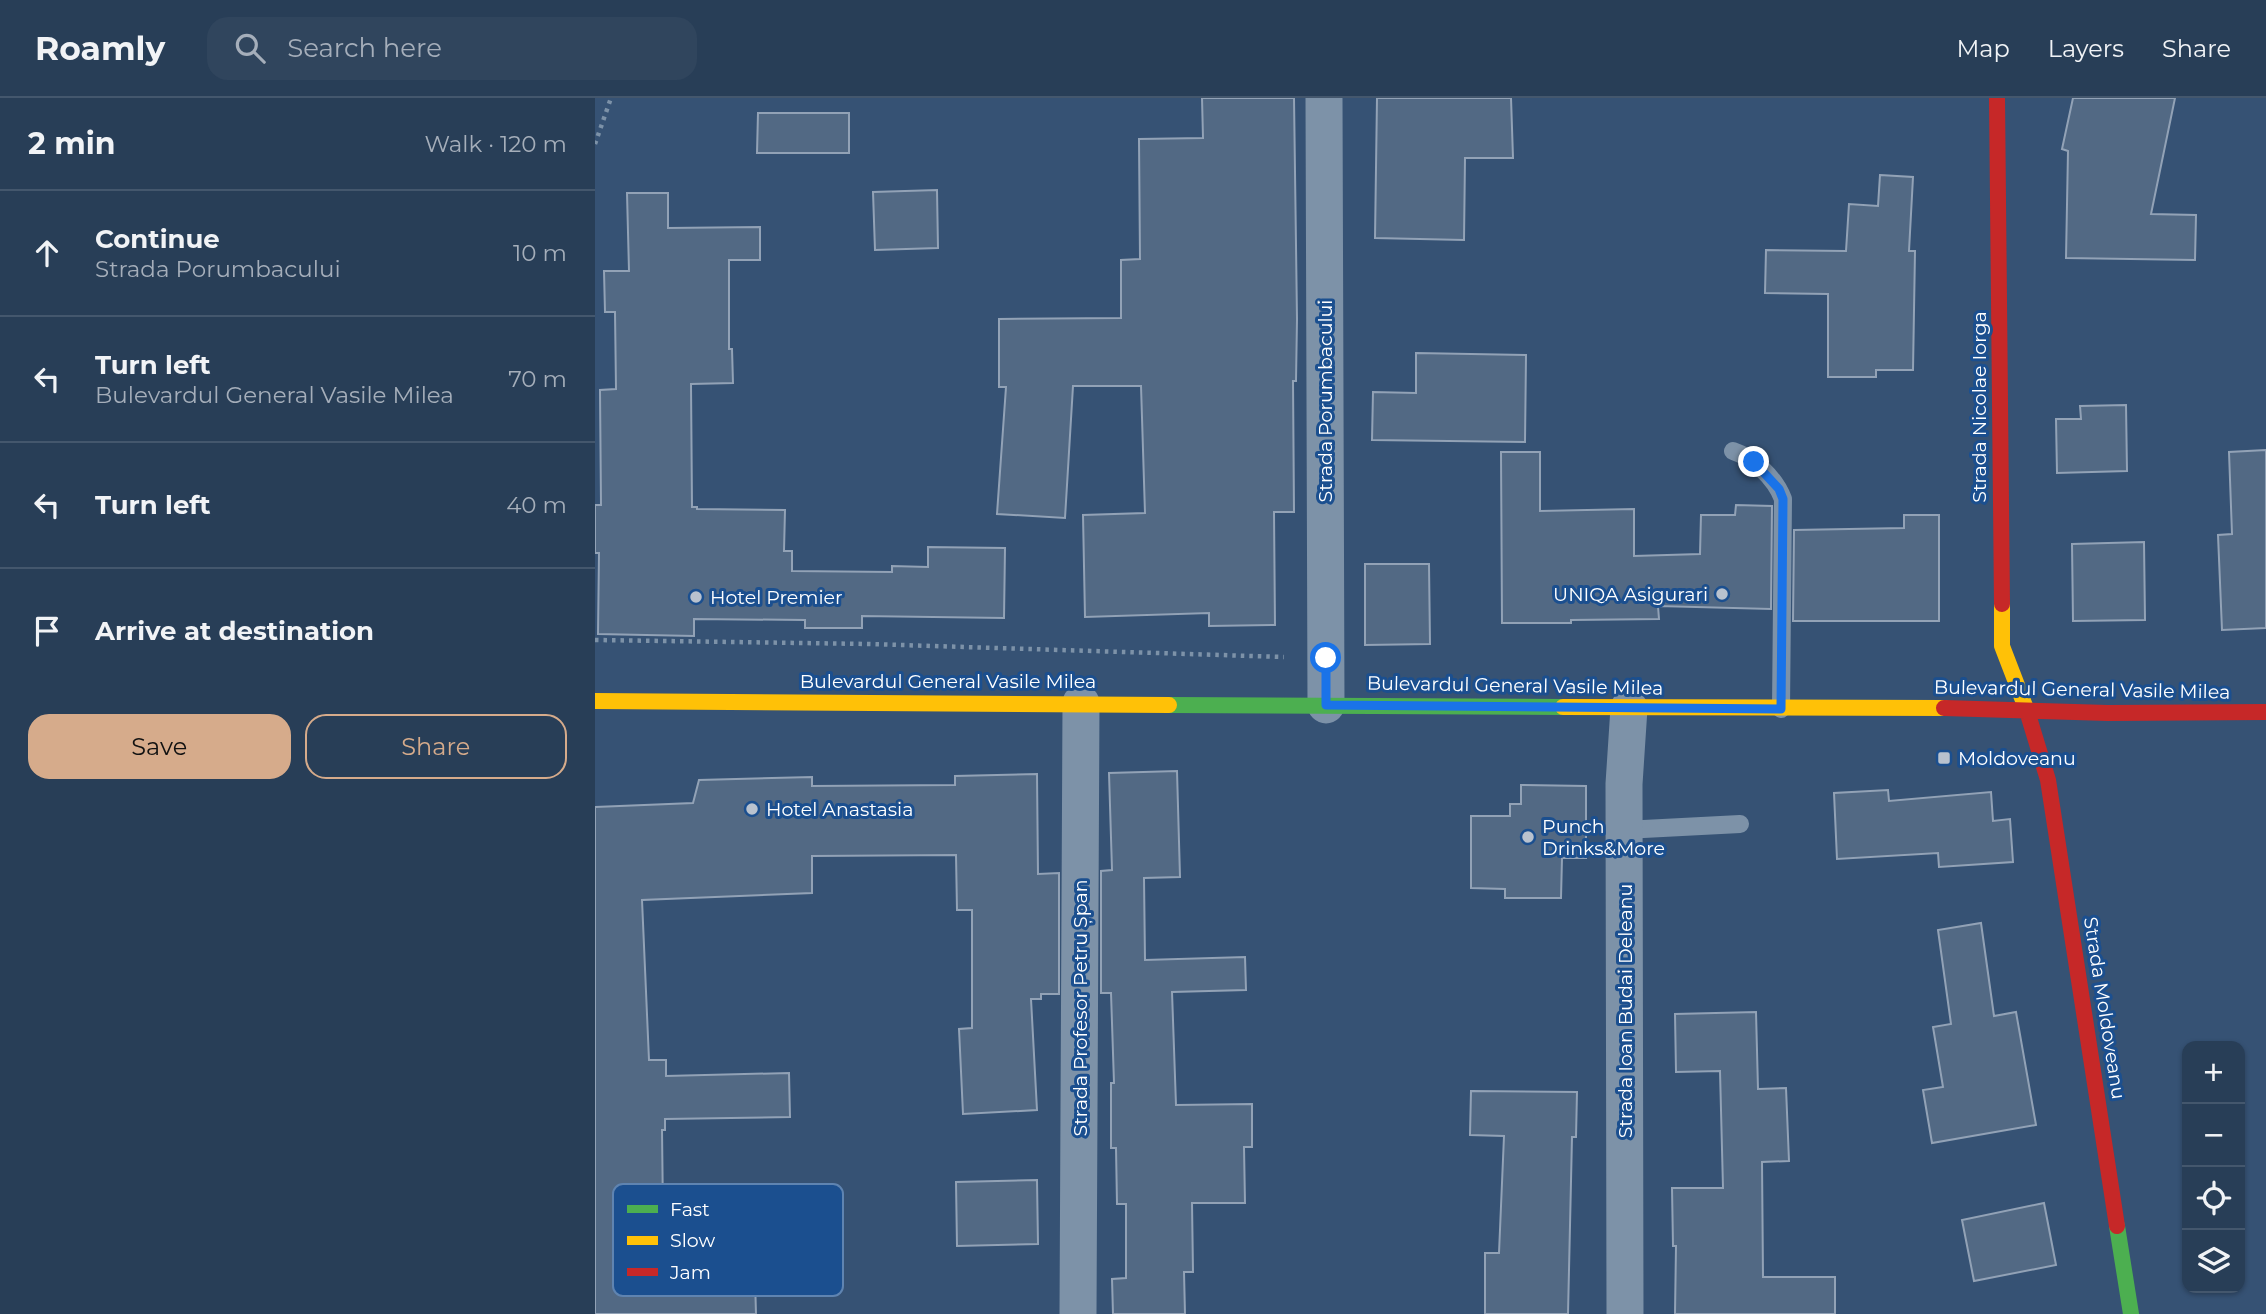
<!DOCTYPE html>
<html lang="en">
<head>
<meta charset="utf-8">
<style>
  body { margin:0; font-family:Montserrat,sans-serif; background:#30455d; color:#f1f3f6 }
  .controls { position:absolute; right:21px; bottom:21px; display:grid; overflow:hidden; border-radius:14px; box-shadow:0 2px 5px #0004 }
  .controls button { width:63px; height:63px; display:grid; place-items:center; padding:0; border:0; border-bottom:2px solid #44576d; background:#283e57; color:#f1f3f6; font:35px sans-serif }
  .stop { position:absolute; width:21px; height:21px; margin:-16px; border:5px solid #1a73e8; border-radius:50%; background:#fff }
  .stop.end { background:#1a73e8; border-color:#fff; box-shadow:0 2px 7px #0008 }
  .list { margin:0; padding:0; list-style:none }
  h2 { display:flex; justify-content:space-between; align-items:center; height:91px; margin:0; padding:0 28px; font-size:30px }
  h2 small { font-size:23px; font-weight:400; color:#a5aeba }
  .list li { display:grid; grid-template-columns:46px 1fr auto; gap:21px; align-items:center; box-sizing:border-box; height:126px; padding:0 28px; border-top:2px solid #44576d }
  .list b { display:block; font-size:26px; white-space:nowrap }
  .list p { margin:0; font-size:23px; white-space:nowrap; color:#a5aeba }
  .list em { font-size:23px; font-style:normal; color:#a5aeba }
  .actions { display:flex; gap:14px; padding:21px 28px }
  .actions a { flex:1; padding:16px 0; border:2px solid #d6ab8b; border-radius:21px; text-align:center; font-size:24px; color:#d6ab8b }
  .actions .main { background:#d6ab8b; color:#111 }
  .icon { flex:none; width:38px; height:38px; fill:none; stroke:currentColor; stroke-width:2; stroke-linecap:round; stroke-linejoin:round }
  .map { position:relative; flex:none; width:1671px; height:1216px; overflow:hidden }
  header { display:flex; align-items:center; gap:42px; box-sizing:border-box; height:98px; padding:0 35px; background:#283e57; border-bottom:2px solid #44576d }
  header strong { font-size:33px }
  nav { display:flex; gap:38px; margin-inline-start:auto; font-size:24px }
  .search { width:490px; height:63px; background:#30455d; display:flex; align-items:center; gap:18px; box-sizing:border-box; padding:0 24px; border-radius:21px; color:#a5aeba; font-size:26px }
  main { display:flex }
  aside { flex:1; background:#283e57 }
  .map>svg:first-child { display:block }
  .building { fill:#526984; stroke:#92a2b6; stroke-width:2 }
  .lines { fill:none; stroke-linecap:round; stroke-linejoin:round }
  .path { stroke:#7d92a8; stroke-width:4.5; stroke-dasharray:3.5 5; stroke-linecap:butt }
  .lane { stroke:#7d92a8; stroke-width:18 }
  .street { stroke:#7d92a8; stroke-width:37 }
  .fast { stroke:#4caf50; stroke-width:16 }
  .slow { stroke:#ffc107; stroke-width:16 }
  .jam { stroke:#c62828; stroke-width:16 }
  .route { stroke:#1a73e8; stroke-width:9 }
  .poi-dot { fill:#b9c2ce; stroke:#1b4f8f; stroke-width:2.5 }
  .labels { text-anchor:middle; stroke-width:6; stroke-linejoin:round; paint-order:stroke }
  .street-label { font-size:19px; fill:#fff; stroke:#1b4f8f }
  .poi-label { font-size:19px; fill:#fff; stroke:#1b4f8f; text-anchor:start }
  .key { fill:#1b4f8f; stroke:#5f84b1; stroke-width:2 }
  .key-label { font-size:19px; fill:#fff }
</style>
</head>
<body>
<header>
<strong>Roamly</strong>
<div class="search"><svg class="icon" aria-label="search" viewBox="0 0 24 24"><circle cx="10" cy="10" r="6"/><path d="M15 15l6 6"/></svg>Search here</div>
<nav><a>Map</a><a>Layers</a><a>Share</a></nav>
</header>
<main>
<aside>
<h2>2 min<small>Walk · 120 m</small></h2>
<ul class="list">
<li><svg class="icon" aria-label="ahead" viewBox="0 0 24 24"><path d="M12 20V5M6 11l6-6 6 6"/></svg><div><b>Continue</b><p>Strada Porumbacului</p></div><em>10 m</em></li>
<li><svg class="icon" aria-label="left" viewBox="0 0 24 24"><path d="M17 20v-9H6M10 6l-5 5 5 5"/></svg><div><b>Turn left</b><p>Bulevardul General Vasile Milea</p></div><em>70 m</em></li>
<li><svg class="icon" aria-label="left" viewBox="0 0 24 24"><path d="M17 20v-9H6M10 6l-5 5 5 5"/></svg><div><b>Turn left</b></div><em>40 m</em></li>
<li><svg class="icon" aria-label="arrive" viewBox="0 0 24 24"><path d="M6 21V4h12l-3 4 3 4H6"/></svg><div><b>Arrive at destination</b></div></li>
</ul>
<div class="actions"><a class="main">Save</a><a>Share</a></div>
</aside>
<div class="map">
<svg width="1671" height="1216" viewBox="0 0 1671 1216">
  <rect width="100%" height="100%" fill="#365274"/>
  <!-- building -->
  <path class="building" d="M607,0H699L702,221L701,283H698L699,414H679L680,527L614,528V515L490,519L488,417L550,415L546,288H478L470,420L402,416L411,289H404V221L526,220V162L545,161L544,41L608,40Z
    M782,0H916L918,60H870L869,142L780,140Z
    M1478,0H1580L1556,116L1601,117L1600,162L1471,160L1473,53L1467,51Z
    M163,15H254V55H162Z
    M1285,77L1318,79L1314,153H1320L1318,272H1281V279H1233V196L1170,195L1171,152L1251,153L1254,106L1283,108Z
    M342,92L343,150L280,152L278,94Z
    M32,95H73V130L165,129V162H134V251H137L138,285L96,286L97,409H102V411L190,412L189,453H197V473L297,474V468L333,469V449L410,450L409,520L267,518V530H210V522L99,521V538L3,536L4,455H0V407H6L5,292L21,291L20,214H10L9,173H34Z
    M821,255L931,257L930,344L777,342L778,294L821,295Z
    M1531,307L1532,373L1462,375L1461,321H1486L1485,308Z
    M1671,352V530L1627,532L1623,437L1637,436L1634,354Z
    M906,354H945V413L1039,411V458L1105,456L1106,417H1140L1141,407L1177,408L1176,511L1063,508L1064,521L976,522V525H907Z
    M1309,417H1344V523H1198L1199,432L1309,430Z
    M1549,444L1550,522L1478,523L1477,446Z
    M770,466H834L835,546L770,547Z
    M582,673L585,779L549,780L550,862L650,859L651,892L577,894L581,1007L657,1006V1049H649L650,1105H597L598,1174H589L590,1216H518L517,1181L531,1180V1106H522L521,1050H516V985H519L516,895H506V773L517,772L514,675Z
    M442,676L443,776L464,775V896H446V901H436L442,1012L368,1016L364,931L377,930V812H362L361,757L217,758V795L47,802L54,962H71V978L194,975L195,1019L70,1021V1032H67L68,1116H43L44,1183L160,1181L161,1216H0V709L98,705L104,682L217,679V688L360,687V678Z
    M926,687L991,688V760H967L966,800H910V791L876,790V718H915V706H926Z
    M1293,692L1294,703L1396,694L1398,723L1415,721L1418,764L1344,769L1343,755L1242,761L1239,695Z
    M1386,825L1399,918L1421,914L1441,1027L1337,1045L1328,992L1348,989L1338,929L1356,926L1343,832Z
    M1161,914L1163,991L1191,990L1194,1063L1167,1064L1168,1179H1240V1216H1080L1081,1148H1078L1077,1090H1128L1125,973L1081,974L1080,916Z
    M876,993L982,994L981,1039H977L973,1216H890V1155H904L909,1038L875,1037Z
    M442,1082L443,1146L362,1148L361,1084Z
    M1449,1105L1461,1167L1379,1183L1367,1122Z"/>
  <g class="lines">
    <!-- path -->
    <path class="path" d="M0,46L16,0
      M0,542L274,546L689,559"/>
    <!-- lane -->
    <path class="lane" d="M1138,353C1159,360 1180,380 1188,401L1186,611
      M1029,732L1145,726"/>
    <!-- street -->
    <path class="street" d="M729,0L731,607
      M483,1216L486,605
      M1030,1216L1029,686L1034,610"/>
    <!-- fast -->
    <path class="fast" d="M574,607L968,609
      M1522,1128L1536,1216"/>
    <!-- slow -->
    <path class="slow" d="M1407,506V548L1432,613
      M0,603L574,607
      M968,609L1349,610"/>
    <!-- jam -->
    <path class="jam" d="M1402,0L1407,506
      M1349,610L1513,615L1671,614
      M1432,613L1453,682L1522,1128"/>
  </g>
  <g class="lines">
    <!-- route -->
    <path class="route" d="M731,560V607L1186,611L1188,401L1184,391L1159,364"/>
  </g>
  <!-- markers -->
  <g class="poi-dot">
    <circle cx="1127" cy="496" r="7"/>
    <circle cx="101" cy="499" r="7"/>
    <rect x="1342" y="653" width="14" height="14" rx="3.5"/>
    <circle cx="157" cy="711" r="7"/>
    <circle cx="933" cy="739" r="7"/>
  </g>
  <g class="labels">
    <!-- street labels -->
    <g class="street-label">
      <text transform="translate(730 303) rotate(-90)" y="7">Strada Porumbacului</text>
      <text transform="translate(1384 309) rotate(-90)" y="7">Strada Nicolae Iorga</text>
      <text x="353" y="590">Bulevardul General Vasile Milea</text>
      <text transform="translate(920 587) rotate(1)" y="7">Bulevardul General Vasile Milea</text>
      <text transform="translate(1487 591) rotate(1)" y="7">Bulevardul General Vasile Milea</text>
      <text transform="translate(485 910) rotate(-90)" y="7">Strada Profesor Petru Șpan</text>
      <text transform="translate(1510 910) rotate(81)" y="7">Strada Moldoveanu</text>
      <text transform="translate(1030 913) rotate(-90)" y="7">Strada Ioan Budai Deleanu</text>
    </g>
    <!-- poi labels -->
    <g class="poi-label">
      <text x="1113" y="503" text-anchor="end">UNIQA Asigurari</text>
      <text x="115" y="506">Hotel Premier</text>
      <text x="1363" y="667">Moldoveanu</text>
      <text x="171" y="718">Hotel Anastasia</text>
      <text x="947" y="735">Punch<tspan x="947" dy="22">Drinks&amp;More</tspan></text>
    </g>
  </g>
  <!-- legend -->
  <rect x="18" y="1086" width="230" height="112" rx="10" class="key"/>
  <rect x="32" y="1107" width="31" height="8" fill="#4caf50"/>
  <rect x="32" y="1138" width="31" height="9" fill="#ffc107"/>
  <rect x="32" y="1170" width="31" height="8" fill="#c62828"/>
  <g class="key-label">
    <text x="75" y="1118">Fast</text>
    <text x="75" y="1149">Slow</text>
    <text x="75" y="1181">Jam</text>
  </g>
</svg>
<div class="controls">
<button>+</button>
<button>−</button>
<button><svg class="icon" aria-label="locate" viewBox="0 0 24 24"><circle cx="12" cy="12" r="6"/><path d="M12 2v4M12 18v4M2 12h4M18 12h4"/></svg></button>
<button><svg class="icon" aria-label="layers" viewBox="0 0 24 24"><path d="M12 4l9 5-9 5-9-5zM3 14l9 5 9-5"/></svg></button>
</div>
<div class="stop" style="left:731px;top:560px"></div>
<div class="stop end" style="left:1159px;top:364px"></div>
</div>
</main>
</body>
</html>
